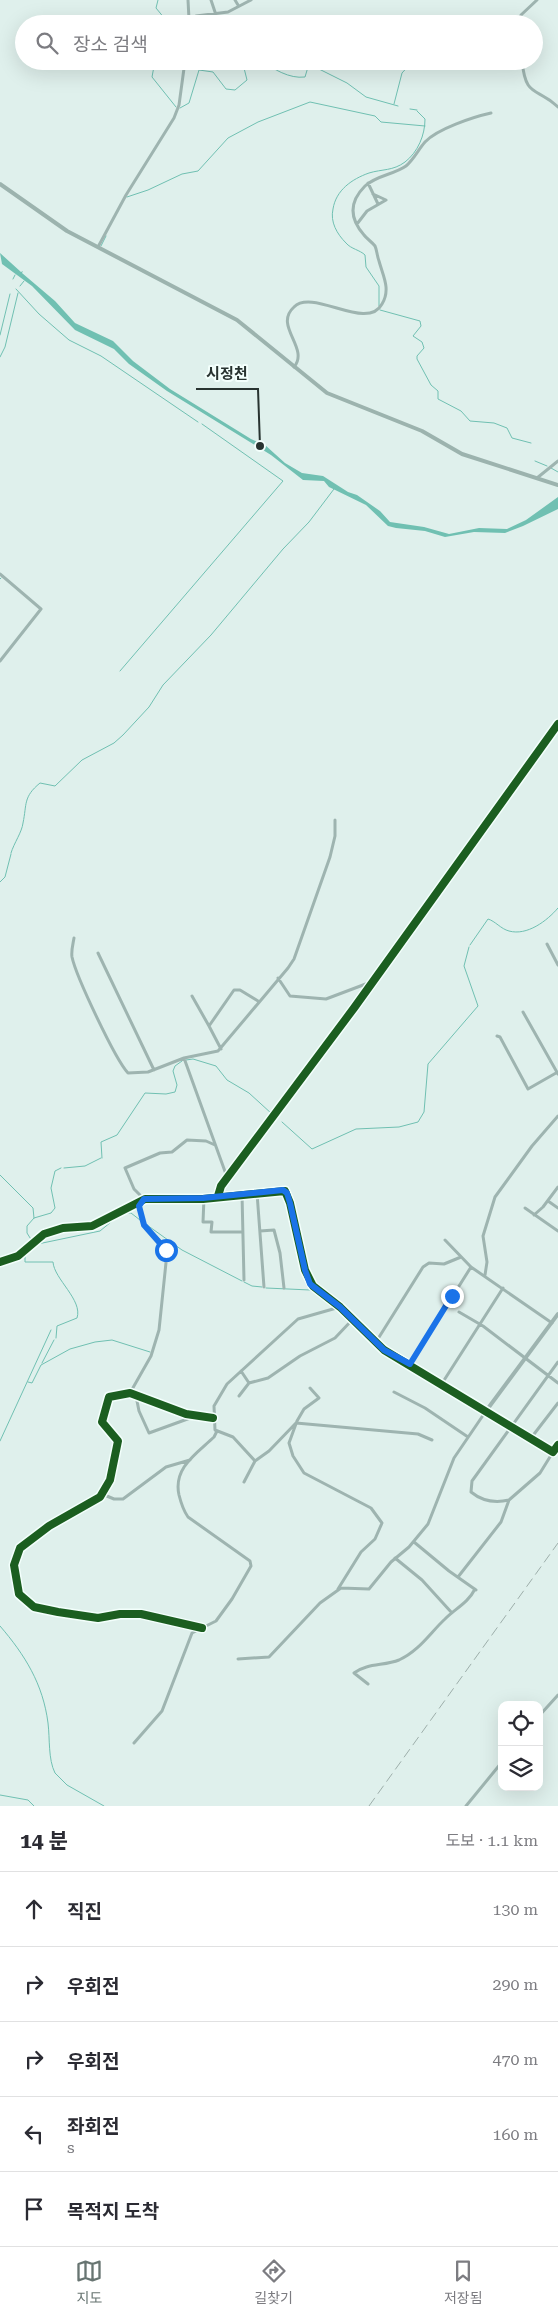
<!DOCTYPE html>
<html lang="ko">
<head>
<meta charset="utf-8">
<style>
  body { margin:0; font-family:"Roboto Serif","Noto Sans KR",serif; background:#f2f2f3; color:#2b2b33 }
  .controls { position:absolute; right:15px; bottom:15px; display:grid; overflow:hidden; border-radius:10px; box-shadow:0 5px 20px #0002 }
  .controls button { width:45px; height:45px; display:grid; place-items:center; padding:0; border:0; border-bottom:1px solid #e1e1e2; background:#fff; color:#2b2b33; font:25px sans-serif }
  .stop { position:absolute; width:15px; height:15px; margin:-11px; border:4px solid #1a73e8; border-radius:50%; background:#fff }
  .stop.end { background:#1a73e8; border-color:#fff; box-shadow:0 1px 5px #0008 }
  .list { margin:0; padding:0; list-style:none }
  h2 { display:flex; justify-content:space-between; align-items:center; height:65px; margin:0; padding:0 20px; font-size:21px }
  h2 small { font-size:16px; font-weight:400; color:#7c7c81 }
  .list li { display:grid; grid-template-columns:32px 1fr auto; gap:15px; align-items:center; box-sizing:border-box; height:75px; padding:0 20px; border-top:1px solid #e1e1e2 }
  .list b { display:block; font-size:19px; white-space:nowrap }
  .list p { margin:0; font-size:16px; white-space:nowrap; color:#7c7c81 }
  .list em { font-size:16px; font-style:normal; color:#7c7c81 }
  .icon { flex:none; width:28px; height:28px; fill:none; stroke:currentColor; stroke-width:2; stroke-linecap:round; stroke-linejoin:round }
  .map { position:relative; flex:none; width:558px; height:1806px; overflow:hidden }
  .search { position:absolute; background:#fff; box-shadow:0 5px 20px #0002; left:15px; right:15px; top:15px; height:55px; display:flex; align-items:center; gap:12px; box-sizing:border-box; padding:0 18px; border-radius:28px; color:#7c7c81; font-size:19px }
  .sheet { height:440px; background:#fff }
  nav { display:flex; justify-content:space-around; align-items:center; box-sizing:border-box; height:70px; border-top:1px solid #e1e1e2; background:#fff; font-size:14px; color:#7c7c81 }
  nav a { display:grid; justify-items:center; gap:2px }
  nav .on { color:#687572 }
  .map>svg:first-child { display:block }
  .water { fill:#70c0b2 }
  .lines { fill:none; stroke-linecap:round; stroke-linejoin:round }
  .stream { stroke:#70c0b2; stroke-width:1 }
  .minor { stroke:#9eb4b0; stroke-width:3 }
  .tertiary { stroke:#9eb4b0; stroke-width:4 }
  .secondary { stroke:#9cb3ae; stroke-width:4 }
  .rail { stroke:#9eafab; stroke-width:1; stroke-dasharray:10 5; stroke-linecap:butt }
  .cycleway-casing { stroke:#f3fffc; stroke-width:11 }
  .cycleway { stroke:#1b5e20; stroke-width:8 }
  .route { stroke:#1a73e8; stroke-width:6 }
  .leader { fill:none; stroke:#283330; stroke-width:2 }
  .callout-dot { fill:#283330; stroke:#f3fffc; stroke-width:2 }
  .callout-label { font-size:15px; text-anchor:middle; font-weight:bold; fill:#283330; stroke:#f3fffc; stroke-width:4; stroke-linejoin:round; paint-order:stroke }
</style>
</head>
<body>
<div class="map">
<svg width="558" height="1806" viewBox="0 0 558 1806">
  <rect width="100%" height="100%" fill="#dff0ec"/>
  <!-- water -->
  <path class="water" d="M0,253L21,272L23,271L22,273L55,301L75,323L113,341L133,361L170,389L251,439L265,445L285,463L302,473L323,476L348,492L357,495L380,511L390,522L424,527L449,534L479,528L507,529L526,520L558,497V509L523,526L505,533L474,532L445,537L425,531L396,528L388,526L366,505L329,487L324,481L303,480L271,455L167,391L129,364L114,349L75,330L32,286L2,264Z"/>
  <g class="lines">
    <!-- stream -->
    <path class="stream" d="M158,0L156,8L165,19V24
      M424,24L430,18
      M155,61L152,77L176,107
      M261,61C274,69 289,79 305,77L308,67H315L347,83L366,97L398,106
      M394,104L402,73L413,61
      M180,108L189,103L199,70L213,72L226,89L235,90L247,80L244,68L252,61
      M410,109L417,110
      M127,197L148,190L182,174L198,171L228,138L258,122L310,102L375,116L381,122L425,126
      M101,246L106,236
      M13,279L15,275
      M20,286L24,281
      M16,289L39,314L69,340L101,356L198,422
      M379,306V286L366,267L365,255C360,250 351,249 346,243C337,234 330,222 333,209C336,190 352,179 369,173C382,169 393,171 405,162C418,152 425,135 425,119L417,111
      M380,310L420,321L421,326L413,336L422,342L424,348L417,356V359L431,385L438,391V399L461,411L470,421L494,423L507,428L512,438L531,443
      M0,335L10,294
      M0,357L5,347L18,293
      M535,461L547,466
      M551,468L558,472
      M0,579L1,578
      M120,671L283,481L202,424
      M11,853C14,843 22,832 23,823C27,804 23,797 40,783L55,786L82,760L114,743L123,735L149,707L163,685L211,635L283,549L309,522L334,489
      M0,882L5,877L11,854
      M470,945L488,919C495,921 501,929 509,931C527,936 547,921 558,908
      M186,1060L193,1059L216,1066L227,1080L249,1093L272,1114
      M282,1122L312,1149L356,1129L399,1127L418,1122L424,1112L428,1064L478,1006L464,966L469,947
      M102,1158L101,1142L117,1135L145,1093L166,1094L175,1092L177,1085L173,1071L175,1066L182,1061
      M64,1168L85,1166L101,1158
      M0,1175L33,1208L34,1218
      M147,1225L182,1250L242,1281
      M32,1241L27,1233V1226L34,1218L51,1213L55,1208L51,1188L55,1171L61,1168
      M33,1245L100,1231L122,1213H131L140,1220
      M25,1252V1262H53C54,1279 83,1300 77,1318L57,1326L56,1338
      M244,1282L252,1286L262,1287
      M266,1288L310,1290L323,1296
      M42,1363L54,1340
      M28,1382L32,1383L41,1365L70,1349L95,1342L112,1340L150,1352
      M0,1441L51,1330
      M0,1626C25,1655 43,1684 48,1723C50,1739 48,1759 55,1773L67,1785L104,1806
      M0,1795L28,1800L34,1806"/>
    <!-- minor -->
    <path class="minor" d="M188,0L189,19
      M211,0L216,15
      M235,0L238,5
      M189,24V21L196,16L228,12L251,0
      M517,24L521,15L537,0
      M522,61C526,99 536,86 558,107
      M368,183L378,204
      M357,224L367,211L386,200L373,194
      M98,247L126,195L174,118L179,105L185,61
      M294,367C310,348 273,326 294,307C313,288 367,332 382,304C391,289 383,276 379,261C377,256 377,250 375,246C372,242 367,239 364,235C349,218 349,202 365,186C377,175 393,175 406,166C414,159 418,150 425,142C437,129 473,117 491,113
      M537,478L558,461
      M0,574L41,609L0,661
      M74,938C73,944 71,951 72,957C76,976 115,1059 128,1073L148,1072L184,1058L218,1051L288,968L294,959L330,857L335,836V820
      M547,944L558,965
      M98,953L154,1070
      M278,978L290,996L326,999L371,982
      M192,996L209,1026
      M523,1012L558,1074
      M497,1036L500,1037L528,1089L556,1073
      M221,1049L209,1026L234,990H240L258,1001
      M184,1058L227,1177
      M257,1193L264,1287
      M242,1194L244,1280
      M204,1198L203,1222H212L211,1232H242
      M144,1199L134,1189L125,1168L160,1153L172,1152L187,1140L206,1141L215,1145
      M548,1201L558,1208
      M525,1208L558,1231
      M534,1215L543,1207L558,1187
      M260,1231L274,1230L280,1253L284,1288
      M445,1240L471,1267L552,1323
      M0,1262L18,1256L44,1234L63,1228L92,1226L145,1199H203L218,1196
      M485,1275L487,1262L483,1236L495,1197L532,1146L558,1116
      M459,1312L483,1326L558,1383
      M376,1342L423,1267L429,1263L444,1264L461,1257
      M410,1364L471,1267
      M241,1371L249,1383
      M441,1385L503,1288
      M310,1388L319,1398L304,1409L297,1421L289,1443L293,1456L304,1473L371,1508L382,1523L375,1539L361,1552L338,1589
      M394,1392L425,1408L468,1437
      M130,1393L151,1356L159,1330L167,1253C164,1236 140,1235 139,1204
      M136,1396L139,1411L149,1433L193,1417
      M239,1396L249,1383L268,1378L300,1356L335,1338L353,1319
      M531,1438L558,1403
      M255,1461L233,1437L215,1430L214,1406L227,1384L298,1319L340,1307
      M244,1482L255,1461L269,1451L296,1423L418,1434L432,1440
      M102,1494L114,1499H123L166,1467L190,1460
      M509,1500C496,1503 482,1501 471,1492L472,1481L558,1362
      M414,1542L449,1571L476,1590
      M395,1558L422,1580L452,1613
      M458,1577L501,1522L509,1500L540,1473L553,1452
      M202,1628L141,1614H120L98,1618L58,1612L34,1607L19,1594L14,1565L20,1548L49,1526L100,1497L110,1480L118,1441L102,1422L109,1397L130,1393L186,1414L213,1418
      M238,1659L269,1657L320,1603L341,1588L369,1589L391,1562L409,1547L428,1524L454,1458L486,1411
      M368,1684L354,1673C367,1663 384,1666 399,1660C419,1651 430,1633 445,1619C456,1608 468,1603 475,1589
      M539,1716L558,1695
      M134,1743L162,1711L192,1633L216,1621L232,1599L251,1566L250,1561L188,1517C183,1510 181,1503 179,1495C173,1468 196,1454 214,1437L217,1431
      M466,1806L502,1762"/>
    <!-- tertiary -->
    <path class="tertiary" d="M558,724L354,1008L221,1186L218,1196L278,1190L286,1192L305,1270L313,1286L340,1307L384,1350L553,1452L558,1445
      M486,1411L558,1314"/>
    <!-- secondary -->
    <path class="secondary" d="M0,184L67,231L237,320L327,393L422,431L462,454L558,485"/>
    <!-- rail -->
    <path class="rail" d="M369,1806L558,1543"/>
    <defs>
      <path id="cycleway" d="M218,1196L221,1186L354,1008L558,724
        M0,1262L18,1256L44,1234L63,1228L92,1226L145,1199H203L285,1191L290,1203L305,1270L313,1286L340,1307L384,1350L553,1452L558,1445
        M202,1628L141,1614H120L98,1618L58,1612L34,1607L19,1594L14,1565L20,1548L49,1526L100,1497L110,1480L118,1441L102,1422L109,1397L130,1393L186,1414L213,1418"/>
    </defs>
    <!-- cycleway casing -->
    <use href="#cycleway" class="cycleway-casing"/>
    <!-- cycleway -->
    <use href="#cycleway" class="cycleway"/>
  </g>
  <g class="lines">
    <!-- route -->
    <path class="route" d="M166,1250L144,1225L139,1206L144,1199L203,1198L283,1190L287,1193L290,1203L305,1270L310,1284L340,1307L384,1350L410,1364L452,1296"/>
  </g>
  <!-- callouts -->
  <path class="leader" d="M260 446L258 389H196"/>
  <circle class="callout-dot" cx="260" cy="446" r="5"/>
  <g class="callout-label">
    <text x="227" y="379">시정천</text>
  </g>
</svg>
<div class="controls">
<button><svg class="icon" aria-label="locate" viewBox="0 0 24 24"><circle cx="12" cy="12" r="6"/><path d="M12 2v4M12 18v4M2 12h4M18 12h4"/></svg></button>
<button><svg class="icon" aria-label="layers" viewBox="0 0 24 24"><path d="M12 4l9 5-9 5-9-5zM3 14l9 5 9-5"/></svg></button>
</div>
<div class="stop" style="left:166px;top:1250px"></div>
<div class="stop end" style="left:452px;top:1296px"></div>
<div class="search"><svg class="icon" aria-label="search" viewBox="0 0 24 24"><circle cx="10" cy="10" r="6"/><path d="M15 15l6 6"/></svg>장소 검색</div>
</div>
<section class="sheet">
<h2>14 분<small>도보 · 1.1 km</small></h2>
<ul class="list">
<li><svg class="icon" aria-label="ahead" viewBox="0 0 24 24"><path d="M12 20V5M6 11l6-6 6 6"/></svg><div><b>직진</b></div><em>130 m</em></li>
<li><svg class="icon" aria-label="right" viewBox="0 0 24 24"><path d="M7 20v-9h11M14 6l5 5-5 5"/></svg><div><b>우회전</b></div><em>290 m</em></li>
<li><svg class="icon" aria-label="right" viewBox="0 0 24 24"><path d="M7 20v-9h11M14 6l5 5-5 5"/></svg><div><b>우회전</b></div><em>470 m</em></li>
<li><svg class="icon" aria-label="left" viewBox="0 0 24 24"><path d="M17 20v-9H6M10 6l-5 5 5 5"/></svg><div><b>좌회전</b><p>s</p></div><em>160 m</em></li>
<li><svg class="icon" aria-label="arrive" viewBox="0 0 24 24"><path d="M6 21V4h12l-3 4 3 4H6"/></svg><div><b>목적지 도착</b></div></li>
</ul>
</section>
<nav>
<a class="on"><svg class="icon" aria-label="map" viewBox="0 0 24 24"><path d="M3 6l6-2 6 2 6-2v14l-6 2-6-2-6 2zM9 4v14M15 6v14"/></svg>지도</a>
<a><svg class="icon" aria-label="directions" viewBox="0 0 24 24"><path d="M12 3l9 9-9 9-9-9zM9 14v-3h6M13 9l2 2-2 2"/></svg>길찾기</a>
<a><svg class="icon" aria-label="saved" viewBox="0 0 24 24"><path d="M7 4h10v16l-5-4-5 4z"/></svg>저장됨</a>
</nav>
</body>
</html>
